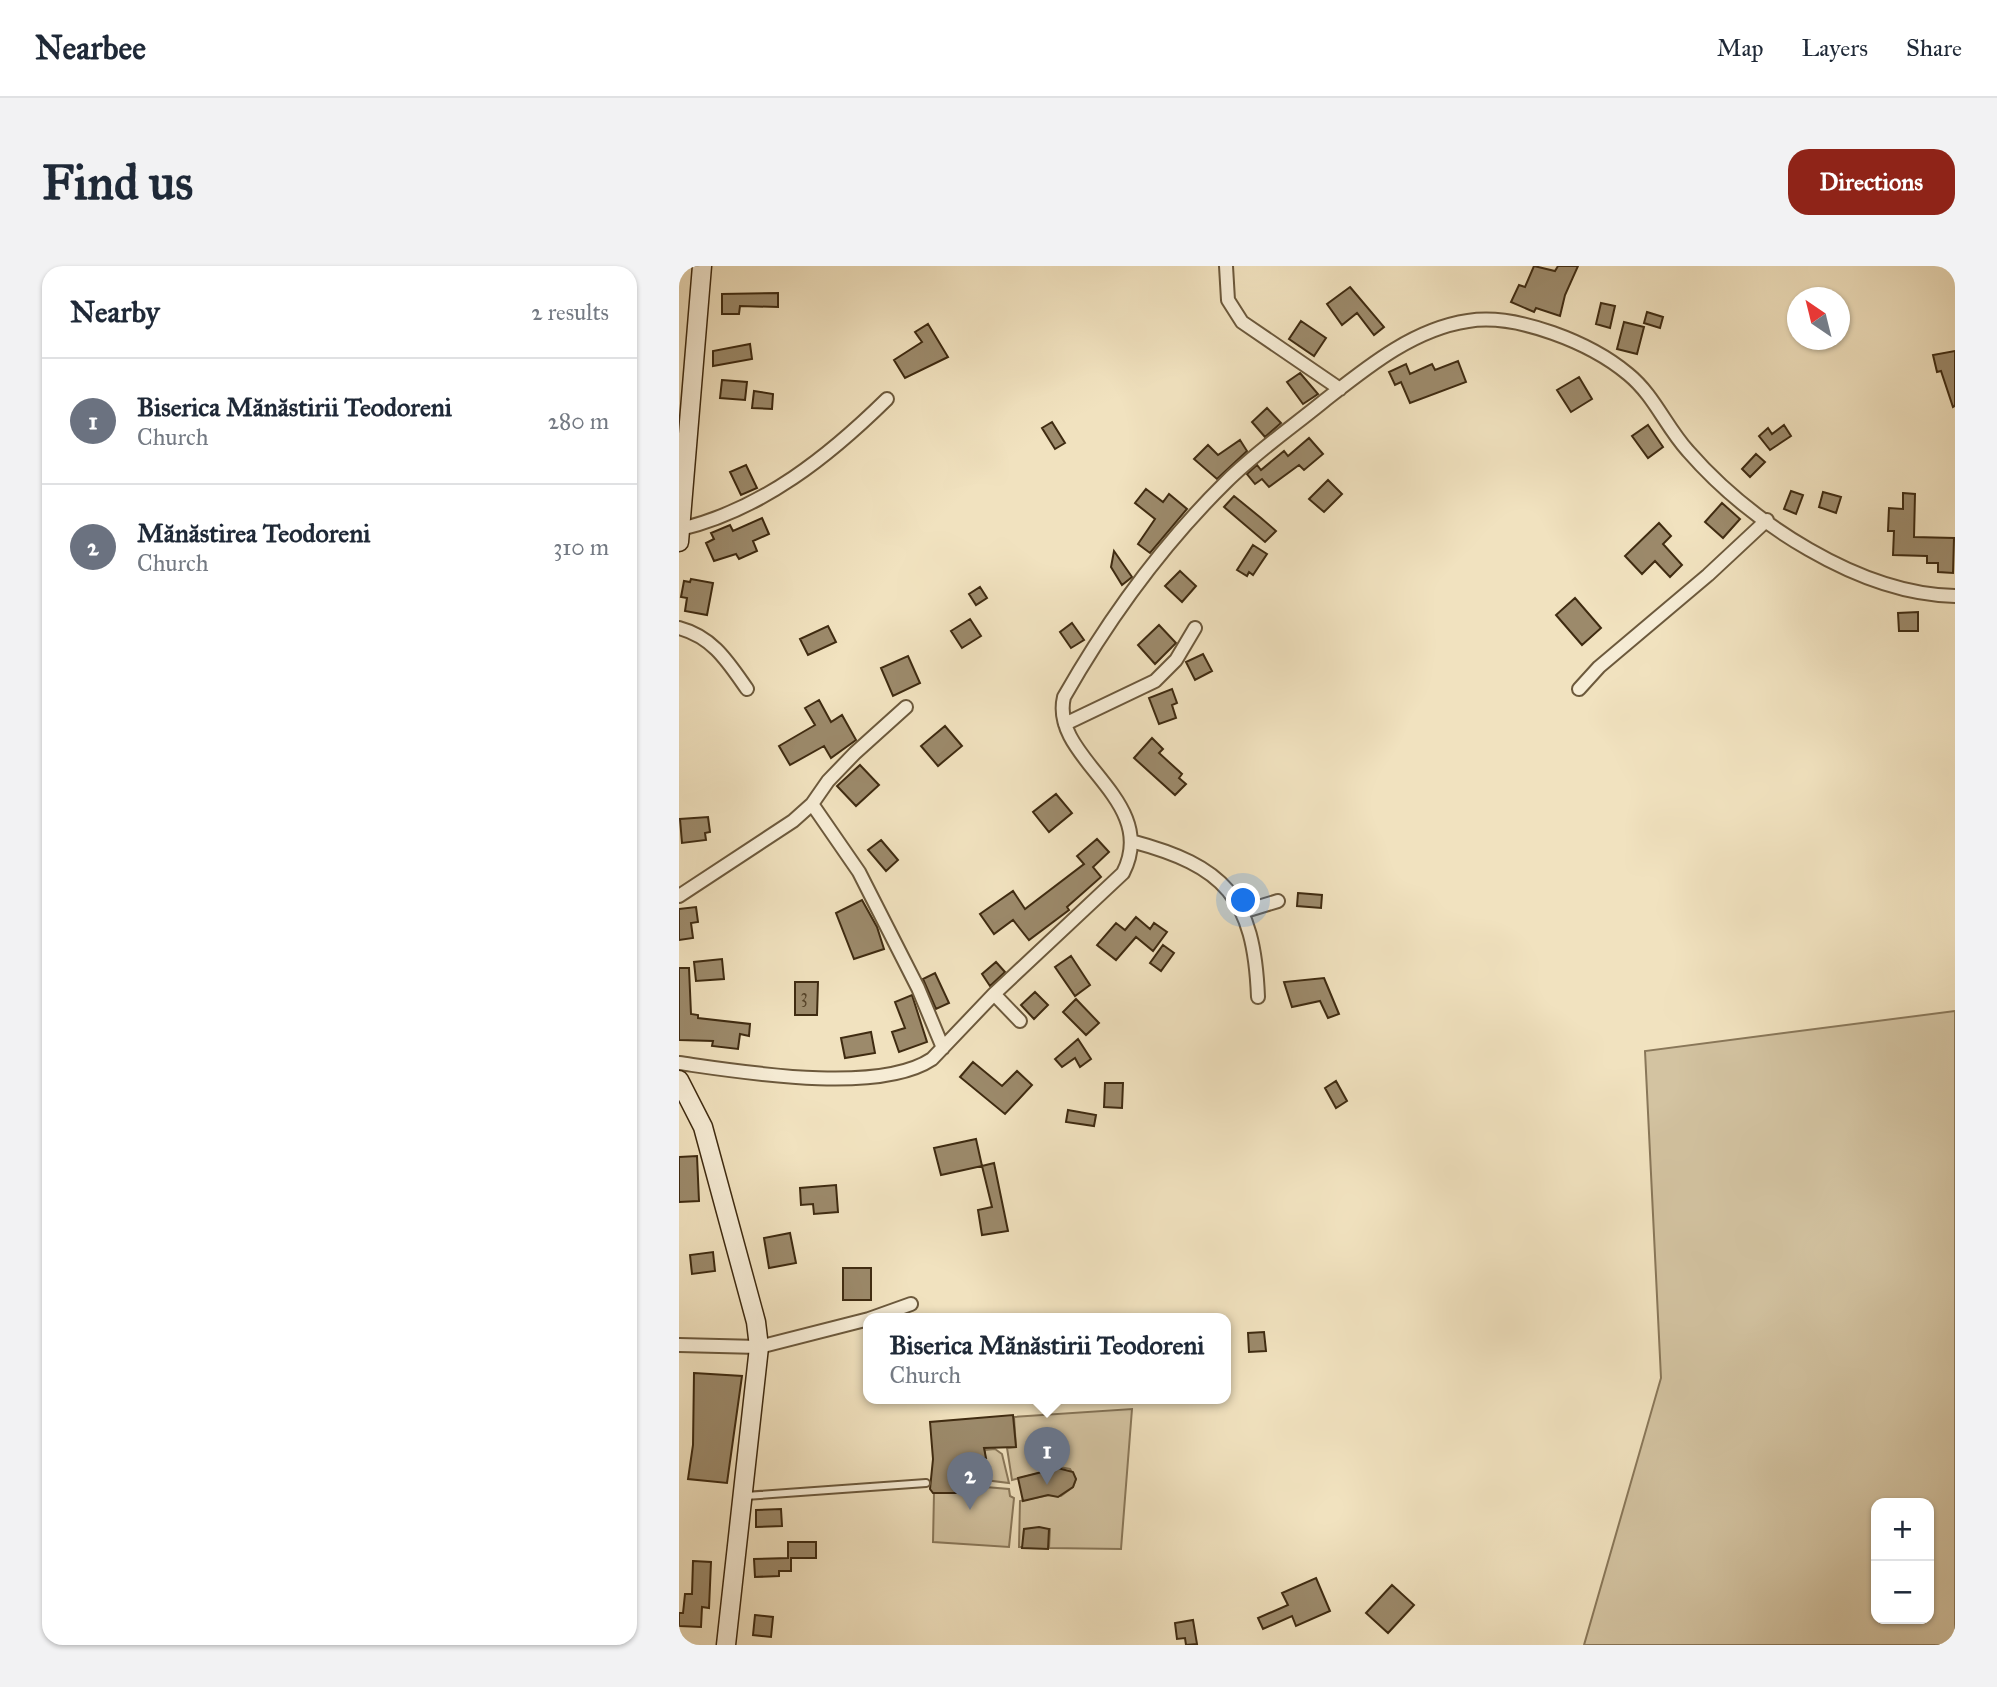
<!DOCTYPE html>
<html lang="en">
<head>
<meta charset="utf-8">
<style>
  body { margin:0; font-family:"IM FELL Great Primer",serif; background:#f2f2f3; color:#1f2937 }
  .controls { position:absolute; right:21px; bottom:21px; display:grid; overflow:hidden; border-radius:14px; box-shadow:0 2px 5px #0004 }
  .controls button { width:63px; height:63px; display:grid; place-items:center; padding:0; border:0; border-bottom:2px solid #e0e1e3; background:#fff; color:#1f2937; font:35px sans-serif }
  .compass { position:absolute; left:1108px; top:21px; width:63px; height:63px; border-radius:50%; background:#fff; box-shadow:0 2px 5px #0004; rotate:325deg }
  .you { position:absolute; left:565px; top:635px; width:24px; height:24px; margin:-18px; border:5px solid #fff; border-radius:50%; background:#1a73e8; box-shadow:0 0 0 10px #1a73e833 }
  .badge { display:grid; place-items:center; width:46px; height:46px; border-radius:50%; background:#8f2418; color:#fff; font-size:23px; font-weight:700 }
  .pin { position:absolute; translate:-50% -58px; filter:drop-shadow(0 2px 4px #0008) }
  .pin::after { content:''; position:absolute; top:37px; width:24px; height:21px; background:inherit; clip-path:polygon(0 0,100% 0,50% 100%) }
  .popup { position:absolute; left:184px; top:1047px; width:368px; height:91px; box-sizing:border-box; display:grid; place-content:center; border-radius:14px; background:#fff; filter:drop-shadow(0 2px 5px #0005); font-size:23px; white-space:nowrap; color:#747a83 }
  .popup b { font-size:26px; color:#1f2937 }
  .popup::after { content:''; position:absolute; left:50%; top:100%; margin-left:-14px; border:14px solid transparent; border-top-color:#fff }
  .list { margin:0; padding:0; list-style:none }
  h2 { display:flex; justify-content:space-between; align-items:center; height:91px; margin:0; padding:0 28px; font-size:30px }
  h2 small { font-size:23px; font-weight:400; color:#747a83 }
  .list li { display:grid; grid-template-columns:46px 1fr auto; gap:21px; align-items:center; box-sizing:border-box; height:126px; padding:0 28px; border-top:2px solid #e0e1e3 }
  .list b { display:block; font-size:26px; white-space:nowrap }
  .list p { margin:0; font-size:23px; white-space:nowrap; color:#747a83 }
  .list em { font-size:23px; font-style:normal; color:#747a83 }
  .map { position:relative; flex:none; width:1276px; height:1379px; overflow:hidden; border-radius:21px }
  header { display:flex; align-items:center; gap:42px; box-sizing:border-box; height:98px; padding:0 35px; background:#fff; border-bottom:2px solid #e0e1e3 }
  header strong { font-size:33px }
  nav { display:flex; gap:38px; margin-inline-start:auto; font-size:24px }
  .intro { display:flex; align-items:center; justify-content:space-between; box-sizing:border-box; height:168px; padding:0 42px }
  h1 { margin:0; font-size:49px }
  .button { padding:18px 32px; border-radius:21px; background:#8f2418; color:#fff; font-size:24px; font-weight:700 }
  main { display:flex; gap:42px; padding:0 42px }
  aside { flex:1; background:#fff; border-radius:21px; box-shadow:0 2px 5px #0004 }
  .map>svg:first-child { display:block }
  .green { fill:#d3c3a1; stroke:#897759; stroke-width:2; fill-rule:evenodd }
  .building { fill:#9c8a6b; stroke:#3f2b11; stroke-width:2 }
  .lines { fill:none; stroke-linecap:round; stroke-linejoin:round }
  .lane-casing { stroke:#6c593c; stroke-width:10 }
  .street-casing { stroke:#6c593c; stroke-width:16 }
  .secondary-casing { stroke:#3f2b11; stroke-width:21 }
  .lane { stroke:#f6ecd5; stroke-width:6 }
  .street { stroke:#f6ecd5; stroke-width:12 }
  .secondary { stroke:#f6ecd5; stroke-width:18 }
  .labels { text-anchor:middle; stroke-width:5; stroke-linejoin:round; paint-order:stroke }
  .number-label { font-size:18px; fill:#564328 }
</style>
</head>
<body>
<header>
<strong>Nearbee</strong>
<nav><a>Map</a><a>Layers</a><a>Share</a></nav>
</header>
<div class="intro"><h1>Find us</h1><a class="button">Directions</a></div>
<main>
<aside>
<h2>Nearby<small>2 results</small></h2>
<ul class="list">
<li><span class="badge" style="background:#6b7280">1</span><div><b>Biserica Mănăstirii Teodoreni</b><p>Church</p></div><em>280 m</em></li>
<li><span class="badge" style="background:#6b7280">2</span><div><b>Mănăstirea Teodoreni</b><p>Church</p></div><em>310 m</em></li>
</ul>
</aside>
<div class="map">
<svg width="1276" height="1379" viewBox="0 0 1276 1379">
  <rect width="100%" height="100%" fill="#f1e2bf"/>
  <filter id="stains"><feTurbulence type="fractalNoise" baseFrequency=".00286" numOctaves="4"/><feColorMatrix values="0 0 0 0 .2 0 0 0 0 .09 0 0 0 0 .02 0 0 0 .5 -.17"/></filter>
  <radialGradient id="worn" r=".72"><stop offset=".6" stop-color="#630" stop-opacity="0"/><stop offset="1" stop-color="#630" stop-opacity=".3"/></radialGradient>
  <!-- green -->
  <path class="green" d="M1276,745V1379H905L982,1112L966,785ZM1250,1237V1353H1197V1237Z
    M453,1143L442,1283L370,1282L371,1263H345L344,1281H340L341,1235L370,1229L382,1230L394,1221L397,1213L391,1203L375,1200L364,1206L333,1214L328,1182L337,1181L335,1151Z
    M316,1183L323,1188L330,1217L298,1213L297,1193L306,1192V1184Z
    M282,1219L330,1223L331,1230L335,1232L330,1281L254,1276L255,1227H278Z"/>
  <!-- building -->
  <path class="building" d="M855,0L876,5L879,0H899L886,29L881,50L857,42L855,46L832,36L840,19L846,21Z
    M671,21L705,61L695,69L678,47L663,59L648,38Z
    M99,27V41L61,40L60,48H43V28Z
    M922,37L936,40L931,62L917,58Z
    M968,46L984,51L981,62L965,57Z
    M622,55L647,72L635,90L610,73Z
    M945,56L965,61L958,88L938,83Z
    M249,58L269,91L226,112L215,94L243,76L236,66Z
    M71,78L73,93L34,100V85Z
    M1276,85V140L1274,141L1262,105L1258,106L1254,89Z
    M779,95L787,116L731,137L722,116L716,119L710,106L727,98L731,108L753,98L756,104Z
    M621,107L639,128L624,138L608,116Z
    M900,111L913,133L892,146L878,124Z
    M43,114L68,116L66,134L41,132Z
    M75,125L94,128L93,143L73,142Z
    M588,142L602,157L586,171L573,156Z
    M373,156L386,177L376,183L363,162Z
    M969,159L984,181L969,192L953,170Z
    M1105,159L1112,170L1091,184L1080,170L1089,162L1093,168Z
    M630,172L644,188L625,204L620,199L590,221L583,213L576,218L568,208L578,199L582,204L605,185L609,190Z
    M561,174L568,185L538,213L515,193L529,179L539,189Z
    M1077,188L1086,196L1071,211L1063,203Z
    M67,199L78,222L62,229L51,206Z
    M649,214L663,228L645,246L630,233Z
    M467,223L484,236L490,228L508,243L471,287L459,278L476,253L456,237Z
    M1112,225L1124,229L1117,248L1105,243Z
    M1144,226L1162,231L1157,247L1140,241Z
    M1224,227L1236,228L1235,271L1275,272L1274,307L1259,306V297H1248V290L1214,289L1215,265H1209L1210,242L1224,243Z
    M555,230L582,252L597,265L586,276L545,241Z
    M1043,237L1061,253L1044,272L1026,256Z
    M83,252L90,268L74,275L78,285L60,293L57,288L35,295L27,277L35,273L32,267L51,259L54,265Z
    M980,257L992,270L984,278L1003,299L991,311L976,295L963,308L946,290Z
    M574,279L588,288L574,309L570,306L568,310L558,304Z
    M435,285L453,311L443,319L432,301Z
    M501,305L517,320L503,336L486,320Z
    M12,313L34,317L28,349L6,345L8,332L2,331L5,315L11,316Z
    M301,321L308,332L297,339L290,328Z
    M896,332L922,362L903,379L877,349Z
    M1239,346V365H1220L1219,347Z
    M291,353L302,370L283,382L272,365Z
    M393,357L405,374L392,382L381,366Z
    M480,359L497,377L476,398L459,379Z
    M149,360L157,376L129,389L121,373Z
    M524,388L533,405L516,414L507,396Z
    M229,390L241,417L214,430L202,402Z
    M493,423L498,437L493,439L497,452L480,458L470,432Z
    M140,434L152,456L163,449L177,474L152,492L145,480L111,499L100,480L136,459L126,442Z
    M266,460L283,480L259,500L242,480Z
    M473,472L484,483L480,487L503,508L500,512L507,518L496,529L455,492Z
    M181,499L200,519L177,540L158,520Z
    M377,528L393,547L370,566L354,546Z
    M29,551L31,566L26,567L27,574L3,577L1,553Z
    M418,573L430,586L414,601L422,611L388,641L390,644L350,674L334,654L315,668L301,648L334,625L346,643L405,598L398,590Z
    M202,574L219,594L207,605L189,584Z
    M619,627L643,629L642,642L618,640Z
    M183,634L198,661L205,683L175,693L157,647Z
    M17,641L19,656L12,657L14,672L0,674V643Z
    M457,651L471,663L475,657L488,666L474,685L457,671L437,694L418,679L437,657L446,664Z
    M484,679L495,687L482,705L471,697Z
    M392,690L411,719L396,730L376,701Z
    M43,693L45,713L17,715L15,696Z
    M317,696L326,706L311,720L303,708Z
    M0,702H10L12,748L19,749V752L71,758L70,770L61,768L59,783L33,780L34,775L0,774Z
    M256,707L270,737L257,743L244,713Z
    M645,712L660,748L649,752L641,735L613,741L605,716Z
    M116,716H139L138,749H116Z
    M356,726L369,739L355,753L342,739Z
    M233,729L248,776L220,786L213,766L226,762L216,736Z
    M397,733L420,757L407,769L384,746Z
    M192,766L196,787L166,792L162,772Z
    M399,773L412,793L401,801L396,792L383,801L376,793Z
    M294,796L323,820L338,805L353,819L326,848L281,811Z
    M657,815L668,835L657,842L646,822Z
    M426,817H444L443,842L425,841Z
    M389,844L417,849L415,860L387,856Z
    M297,873L303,900L262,909L255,882Z
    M18,890L20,935L0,936V891Z
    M315,897L329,965L303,969L299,944L313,941L303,900Z
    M157,919L159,946L135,948L134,938L122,939L121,922Z
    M111,967L117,997L90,1002L85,972Z
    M34,986L36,1005L13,1008L11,989Z
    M164,1002H192V1034H164Z
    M585,1066L587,1085L570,1086L569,1067Z
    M15,1107L63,1110L48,1217L9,1213L14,1179Z
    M334,1149L337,1181L305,1182L307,1192L282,1194V1223H278V1227H254L251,1223L254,1193L251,1156Z
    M371,1200L394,1206L397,1213L394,1221L379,1231L369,1229L344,1235L339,1212L363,1206Z
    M102,1243L103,1260L77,1261V1244Z
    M360,1261L370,1263L369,1283L343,1282L345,1263Z
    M109,1276H137V1292H112V1305H100V1310L76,1311L75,1293L109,1292Z
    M14,1295L32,1296L30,1342L23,1341L22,1361L0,1360V1347H4L6,1328H13Z
    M637,1312L651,1345L617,1360L613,1350L584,1363L579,1352L609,1339L603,1327Z
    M713,1319L735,1339L709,1367L687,1347Z
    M76,1349L94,1351L92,1371L74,1369Z
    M514,1354L518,1378L507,1379L506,1372L498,1373L496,1357Z"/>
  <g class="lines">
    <defs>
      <path id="lane" d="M66,1230L247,1217"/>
      <path id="street" d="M547,0L549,34L563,56L661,123
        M2,263C84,243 150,190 208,133
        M0,362C34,371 49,396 68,423
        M900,423L920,401L1029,309L1088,254
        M386,458L476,415L497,394L516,362
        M133,538L180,606L239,722L264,782
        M452,575C546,600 575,631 579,731
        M0,630L114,555L133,538L149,515L176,487L227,441
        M563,646L599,635
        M315,728L341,755
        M0,797C63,806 199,829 253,793L315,728L444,607C482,533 370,493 385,431C430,352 482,280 547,216C577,186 612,162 645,135C687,102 734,63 789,55C838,47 912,77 949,108C975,129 987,161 1009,185C1071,256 1180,328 1276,330
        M190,1053L232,1038
        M0,1079L80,1081L190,1053"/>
      <path id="secondary" d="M0,276L23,0
        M0,814L24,861L77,1056L80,1081L47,1379"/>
    </defs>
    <!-- lane casing -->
    <use href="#lane" class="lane-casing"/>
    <!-- street casing -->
    <use href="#street" class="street-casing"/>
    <!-- secondary casing -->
    <use href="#secondary" class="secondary-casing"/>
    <!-- lane -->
    <use href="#lane" class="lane"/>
    <!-- street -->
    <use href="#street" class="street"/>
    <!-- secondary -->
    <use href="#secondary" class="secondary"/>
  </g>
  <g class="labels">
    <!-- number labels -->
    <g class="number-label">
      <text x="125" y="736">3</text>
    </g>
  </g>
  <rect width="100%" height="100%" filter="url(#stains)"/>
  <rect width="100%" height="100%" fill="url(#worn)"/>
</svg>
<div class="controls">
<button>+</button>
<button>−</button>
</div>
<svg class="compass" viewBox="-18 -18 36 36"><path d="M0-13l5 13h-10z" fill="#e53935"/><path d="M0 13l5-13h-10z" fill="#747a83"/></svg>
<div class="you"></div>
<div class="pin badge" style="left:368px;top:1219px;background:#6b7280">1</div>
<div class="popup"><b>Biserica Mănăstirii Teodoreni</b>Church</div>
<div class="pin badge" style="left:291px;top:1244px;background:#6b7280">2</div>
</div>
</main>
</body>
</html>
